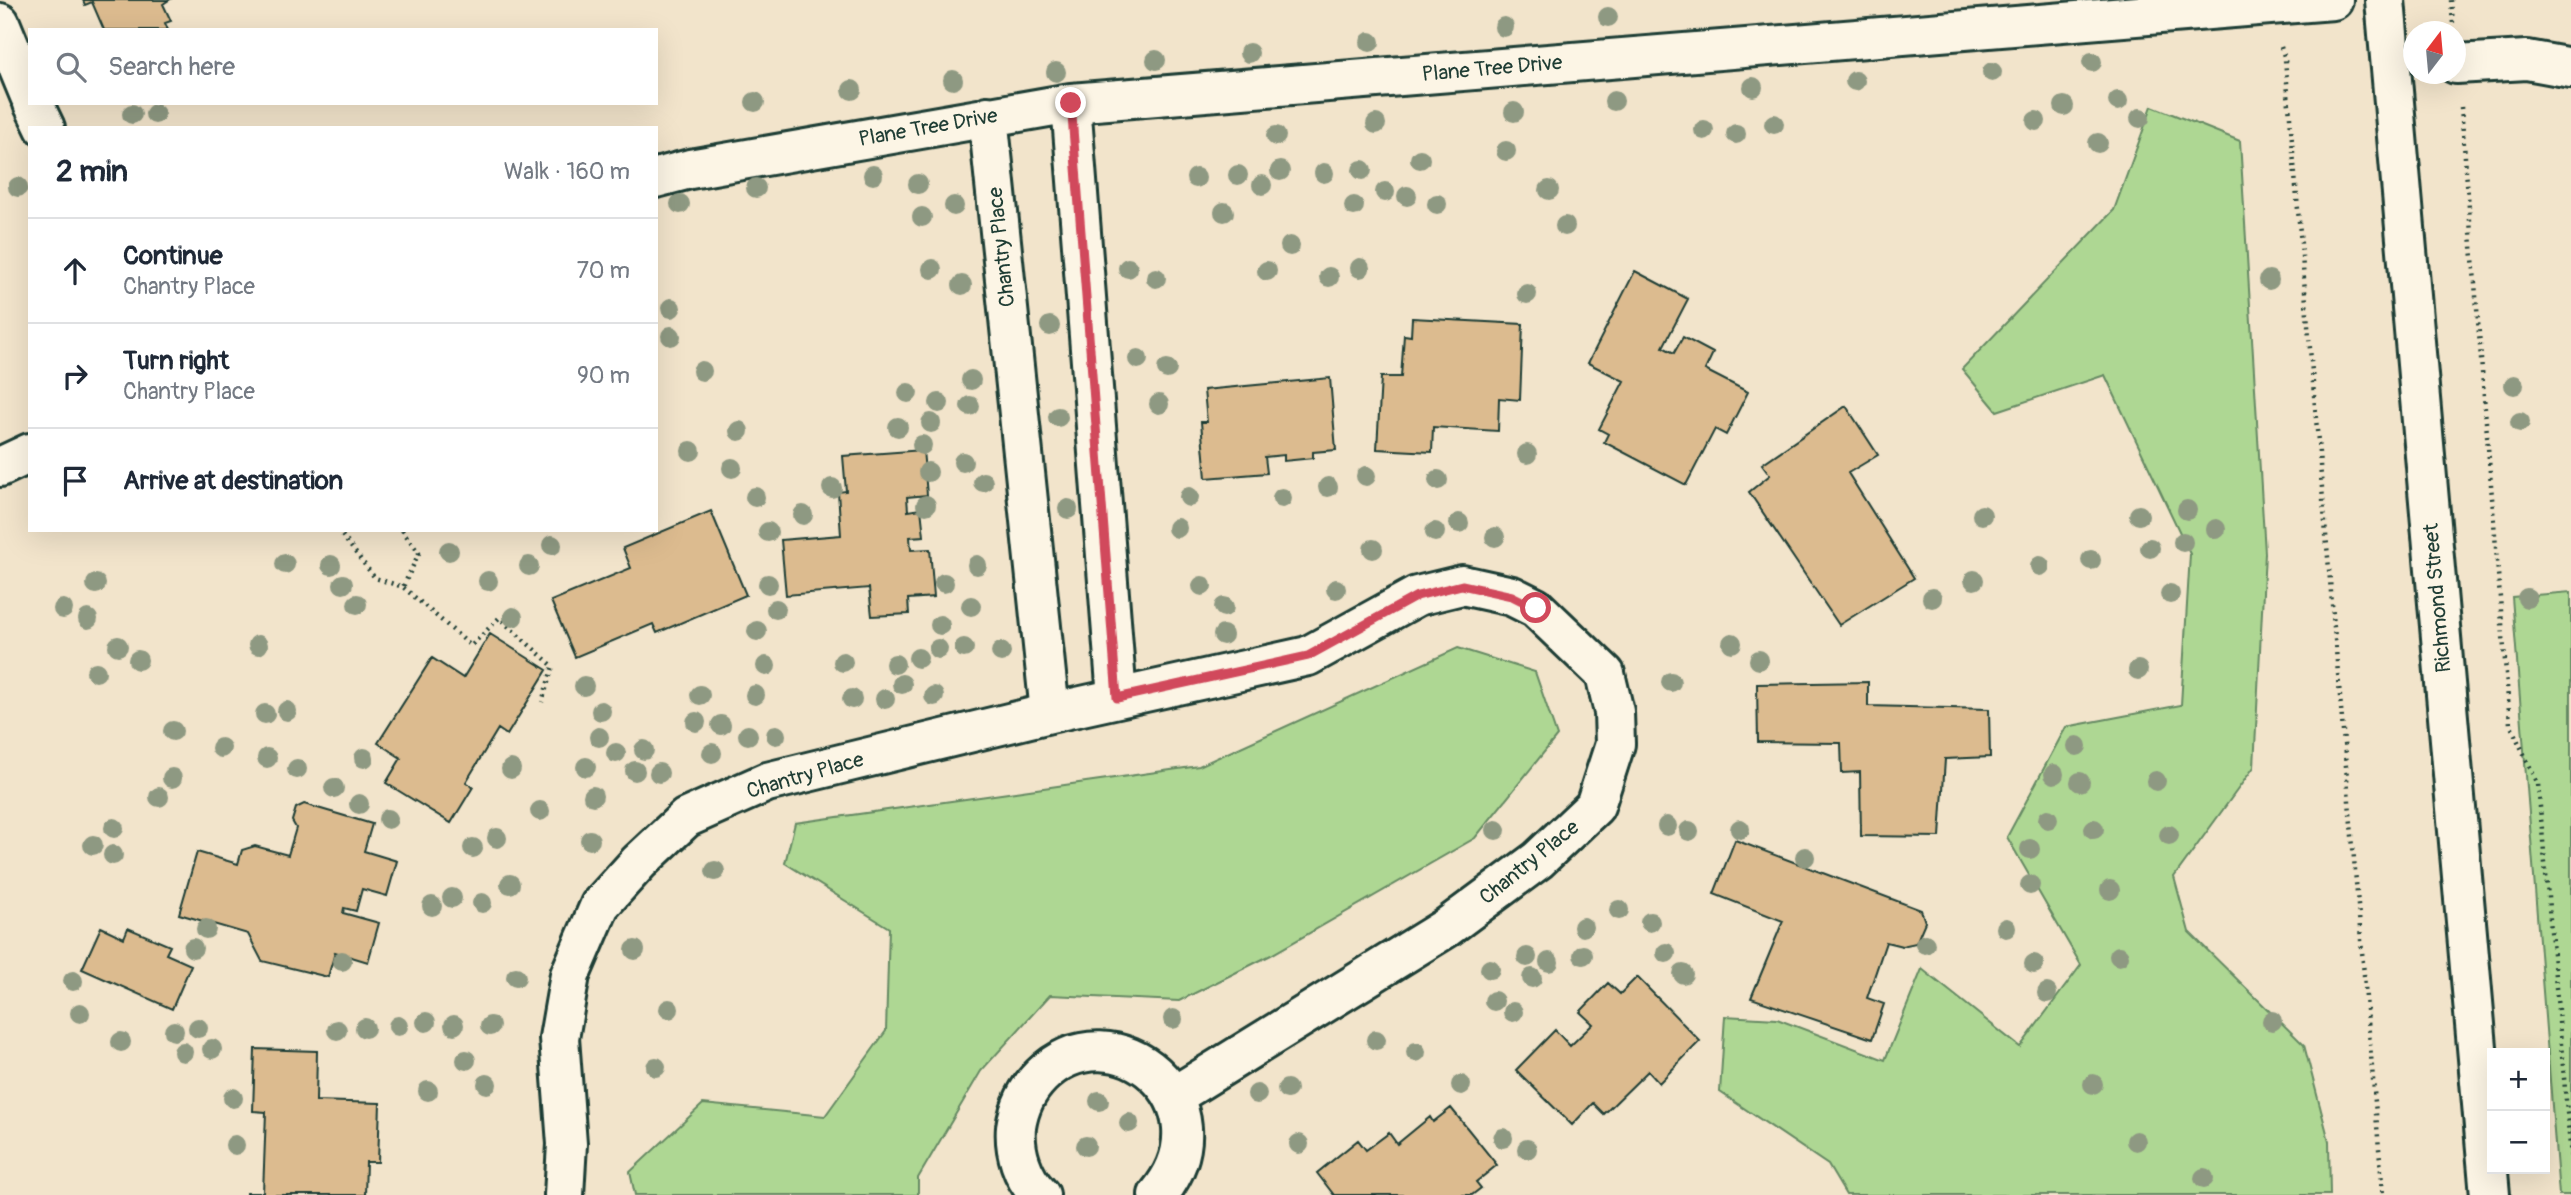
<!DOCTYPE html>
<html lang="en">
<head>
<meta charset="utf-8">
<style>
  body { margin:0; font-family:Pangolin,sans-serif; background:#f2f2f3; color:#1f2937 }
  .controls { position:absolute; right:21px; bottom:21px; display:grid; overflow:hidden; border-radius:0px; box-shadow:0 7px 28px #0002 }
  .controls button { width:63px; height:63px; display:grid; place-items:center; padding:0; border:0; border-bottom:2px solid #e0e1e3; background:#fff; color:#1f2937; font:35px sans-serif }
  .compass { position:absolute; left:2403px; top:21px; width:63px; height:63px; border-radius:50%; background:#fff; box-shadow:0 7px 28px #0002; rotate:16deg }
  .stop { position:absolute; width:21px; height:21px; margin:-16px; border:5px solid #d1495b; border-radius:50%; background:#fff }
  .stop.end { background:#d1495b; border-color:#fff; box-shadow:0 2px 7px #0008 }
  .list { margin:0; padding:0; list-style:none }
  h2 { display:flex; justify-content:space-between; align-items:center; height:91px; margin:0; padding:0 28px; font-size:30px }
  h2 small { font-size:23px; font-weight:400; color:#747a83 }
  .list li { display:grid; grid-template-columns:46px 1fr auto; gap:21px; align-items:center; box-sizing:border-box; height:105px; padding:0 28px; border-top:2px solid #e0e1e3 }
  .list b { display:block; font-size:26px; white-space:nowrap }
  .list p { margin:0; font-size:23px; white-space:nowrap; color:#747a83 }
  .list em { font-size:23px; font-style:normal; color:#747a83 }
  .icon { flex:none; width:38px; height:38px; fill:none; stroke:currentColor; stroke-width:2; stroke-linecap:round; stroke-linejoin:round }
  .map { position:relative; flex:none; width:2571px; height:1195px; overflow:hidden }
  .search { position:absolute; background:#fff; box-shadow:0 7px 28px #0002; left:28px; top:28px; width:630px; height:77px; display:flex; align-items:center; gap:18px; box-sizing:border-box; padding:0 24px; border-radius:0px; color:#747a83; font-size:26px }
  .panel { position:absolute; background:#fff; box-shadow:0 7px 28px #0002; left:28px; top:126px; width:630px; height:406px; border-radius:0px }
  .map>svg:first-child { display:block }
  .green { fill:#aed793; stroke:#668a64; stroke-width:2 }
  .building { fill:#dcbb8f; stroke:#1f3d34; stroke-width:2 }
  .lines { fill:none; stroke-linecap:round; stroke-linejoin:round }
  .minor-casing { stroke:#1f3d34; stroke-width:44 }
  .major-casing { stroke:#1f3d34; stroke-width:44 }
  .path { stroke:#1f3d34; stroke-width:4.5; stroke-dasharray:2 5; stroke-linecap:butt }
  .minor { stroke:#fcf5e5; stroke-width:38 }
  .major { stroke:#fcf5e5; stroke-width:38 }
  .tree { fill:#8e9982 }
  .route { stroke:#d1495b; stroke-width:9 }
  .labels { text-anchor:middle; stroke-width:6; stroke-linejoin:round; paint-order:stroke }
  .street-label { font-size:21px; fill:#1f3d34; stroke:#fcf5e5 }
</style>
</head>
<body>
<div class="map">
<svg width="2571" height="1195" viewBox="0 0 2571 1195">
  <rect width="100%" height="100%" fill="#f2e4cb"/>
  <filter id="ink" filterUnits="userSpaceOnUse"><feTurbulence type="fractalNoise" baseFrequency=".0143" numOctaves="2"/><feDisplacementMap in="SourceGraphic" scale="14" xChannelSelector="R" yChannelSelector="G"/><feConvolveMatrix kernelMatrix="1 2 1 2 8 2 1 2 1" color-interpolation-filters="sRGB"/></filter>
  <g filter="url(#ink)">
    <!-- green -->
    <path class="green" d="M2152,106L2240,141L2265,553L2254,767L2174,877L2189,932L2304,1045L2329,1141L2330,1195H1846L1828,1165L1720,1092L1725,1016L1777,1019L1885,1060L1922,969L2020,1047L2081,965L2007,837L2066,727L2181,705L2190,554L2105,375L1997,411L1962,369L2114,210Z
      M2571,592V1195H2559L2512,597Z
      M1458,648L1535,672L1557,736L1475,838L1271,955L1179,1001L1050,995L981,1071L918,1178V1195H635L630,1172L703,1104L825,1116L886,1031L889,928L785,863L795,823L1199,766Z"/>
    <!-- building -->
    <path class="building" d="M83,0H169L163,4L171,21L165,23L168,30H104L92,2L85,5Z
      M1635,271L1688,299L1663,347L1674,353L1683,337L1713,353L1705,370L1748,392L1726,435L1715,429L1686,485L1604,442L1608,434L1599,429L1624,381L1588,363Z
      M1412,318L1523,324L1520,400L1499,398L1498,431L1433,427L1432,452L1377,449L1381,377H1401L1404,335L1411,336Z
      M1330,378L1336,450L1313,452V458L1284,461V455L1265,457L1267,473L1206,478L1201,422H1207L1204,390Z
      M1846,406L1878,455L1848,473L1914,578L1839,625L1749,492L1770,475L1762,464Z
      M923,450L927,495L907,497L908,511L921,509L924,536L910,537L911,550L930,549L934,597L908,599L909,614L872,616L869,588L786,595L781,540L841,535L838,492L846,491L843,456Z
      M711,511L746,595L657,633L653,624L575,657L551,601L631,568L623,548Z
      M490,634L547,670L507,735L498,729L466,782L473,787L451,823L386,783L401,758L378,743L432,658L463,678Z
      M1868,682V706L1989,709L1990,757L1945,759L1940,837L1861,836L1860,772L1842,773L1841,743L1758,742L1757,684Z
      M304,804L372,824L364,851L397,861L387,896L362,889L356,911L344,908L343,913L379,923L368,962L335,952L328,977L262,961L248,934L179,914L197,852L238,864L242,850L255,846L288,855L296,828L292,821L296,808Z
      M1735,840L1921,910L1925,922L1916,943L1902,946L1886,942L1867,998L1884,1004L1872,1039L1751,998L1783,921L1714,894Z
      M101,927L124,938L128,928L170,946L166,954L191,965L172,1009L82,969Z
      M1637,977L1700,1041L1659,1083L1648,1071L1604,1114L1593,1103L1572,1125L1516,1070L1555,1030L1570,1046L1593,1024L1580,1012L1608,983L1620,994Z
      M255,1049L317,1051L316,1101L380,1103L378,1162H366L365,1195H246V1193H263L266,1112L253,1111Z
      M1451,1108L1497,1165L1476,1182L1481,1188L1472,1195H1334L1317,1173L1358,1140L1366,1150L1389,1133L1397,1144L1430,1117L1433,1122Z"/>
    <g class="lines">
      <defs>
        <path id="minor" d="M0,23L30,96
          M2456,64L2527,60L2571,68
          M33,103L45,128
          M1071,103L1117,698
          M988,116L1050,713
          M656,178L690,169L1071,103L2333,0
          M0,467L30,453
          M564,1195L567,1144L559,1038L570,975L600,905L639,862L686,818L767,782L1050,713L1308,656L1417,596L1462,585L1512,596L1536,608L1605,674L1614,712L1615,744L1595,806L1538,860L1446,928L1174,1096
          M1040,1195C1022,1178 1014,1151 1016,1127C1019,1107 1027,1090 1041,1076C1113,1004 1234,1103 1158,1195"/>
        <path id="major" d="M2385,0L2490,1195"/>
      </defs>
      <!-- minor casing -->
      <use href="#minor" class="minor-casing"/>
      <!-- major casing -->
      <use href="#major" class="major-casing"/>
      <!-- path -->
      <path class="path" d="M2451,0L2453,24
        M2281,47L2285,59L2383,1195
        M2461,107L2510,724L2538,784L2571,1157
        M338,530L375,578L403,587L471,646L499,618L553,666L542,702
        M402,530L419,553L403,587"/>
      <!-- minor -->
      <use href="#minor" class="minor"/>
      <!-- major -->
      <use href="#major" class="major"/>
    </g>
    <!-- trees -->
    <g class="tree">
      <circle cx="1608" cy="17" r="10"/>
      <circle cx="1504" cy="27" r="10"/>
      <circle cx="1370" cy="42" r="10"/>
      <circle cx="1249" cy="53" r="10"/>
      <circle cx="1156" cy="60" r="10"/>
      <circle cx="2092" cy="62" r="10"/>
      <circle cx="1056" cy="72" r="10"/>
      <circle cx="1992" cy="72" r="10"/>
      <circle cx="953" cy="80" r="10"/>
      <circle cx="1855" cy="81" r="10"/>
      <circle cx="1753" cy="87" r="10"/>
      <circle cx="852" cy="90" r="10"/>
      <circle cx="1614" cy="101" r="10"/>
      <circle cx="2118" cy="101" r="10"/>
      <circle cx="755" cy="102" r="10"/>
      <circle cx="2064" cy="106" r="10"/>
      <circle cx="1514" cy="112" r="10"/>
      <circle cx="132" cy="114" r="10"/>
      <circle cx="155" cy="114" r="10"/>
      <circle cx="2140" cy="118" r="10"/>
      <circle cx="2036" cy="121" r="10"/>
      <circle cx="1376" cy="124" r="10"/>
      <circle cx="1774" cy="124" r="10"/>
      <circle cx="1704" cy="130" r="10"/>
      <circle cx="1736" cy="134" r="10"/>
      <circle cx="1276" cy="136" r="10"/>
      <circle cx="2098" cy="143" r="10"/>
      <circle cx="1506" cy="151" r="10"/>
      <circle cx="1420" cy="159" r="10"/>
      <circle cx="1362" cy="170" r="10"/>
      <circle cx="1280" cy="171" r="10"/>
      <circle cx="1324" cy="173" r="10"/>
      <circle cx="873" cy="175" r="10"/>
      <circle cx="1238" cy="175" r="10"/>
      <circle cx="1196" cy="178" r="10"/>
      <circle cx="918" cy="184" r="10"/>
      <circle cx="1262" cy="185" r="10"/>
      <circle cx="18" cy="187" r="10"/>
      <circle cx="756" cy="188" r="10"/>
      <circle cx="1549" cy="190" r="10"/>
      <circle cx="1385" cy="192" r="10"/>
      <circle cx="1407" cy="196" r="10"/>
      <circle cx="680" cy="204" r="10"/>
      <circle cx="1437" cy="204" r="10"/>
      <circle cx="954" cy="206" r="10"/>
      <circle cx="1354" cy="206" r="10"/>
      <circle cx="1224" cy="212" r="10"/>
      <circle cx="922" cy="217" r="10"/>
      <circle cx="1565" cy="226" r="10"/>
      <circle cx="1290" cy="246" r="10"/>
      <circle cx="1128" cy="268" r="10"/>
      <circle cx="1360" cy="268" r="10"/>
      <circle cx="932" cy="269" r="10"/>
      <circle cx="1267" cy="271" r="10"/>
      <circle cx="1329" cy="277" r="10"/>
      <circle cx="1156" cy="278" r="10"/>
      <circle cx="2269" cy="280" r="10"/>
      <circle cx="962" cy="285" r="10"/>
      <circle cx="1527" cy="294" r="10"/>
      <circle cx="671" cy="308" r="10"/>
      <circle cx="1050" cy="326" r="10"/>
      <circle cx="671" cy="336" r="10"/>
      <circle cx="1138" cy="359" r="10"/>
      <circle cx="1167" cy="369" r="10"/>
      <circle cx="702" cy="371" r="10"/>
      <circle cx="971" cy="380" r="10"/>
      <circle cx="2514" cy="385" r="10"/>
      <circle cx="908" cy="393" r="10"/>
      <circle cx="939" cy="403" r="10"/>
      <circle cx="1159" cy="404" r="10"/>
      <circle cx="970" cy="406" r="10"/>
      <circle cx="1058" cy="417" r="10"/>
      <circle cx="2520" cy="422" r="10"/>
      <circle cx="931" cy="423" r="10"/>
      <circle cx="898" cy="427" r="10"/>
      <circle cx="739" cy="431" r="10"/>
      <circle cx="922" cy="445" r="10"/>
      <circle cx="691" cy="451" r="10"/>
      <circle cx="1527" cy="454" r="10"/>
      <circle cx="963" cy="462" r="10"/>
      <circle cx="732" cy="468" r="10"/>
      <circle cx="928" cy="472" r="10"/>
      <circle cx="1366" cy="476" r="10"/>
      <circle cx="1438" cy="480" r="10"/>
      <circle cx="983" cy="482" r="10"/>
      <circle cx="1328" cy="487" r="10"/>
      <circle cx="832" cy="488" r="10"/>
      <circle cx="755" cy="497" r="10"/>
      <circle cx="1189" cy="497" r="10"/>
      <circle cx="1282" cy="498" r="10"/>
      <circle cx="926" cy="505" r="10"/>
      <circle cx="1068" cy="509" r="10"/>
      <circle cx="2187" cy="510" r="10"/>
      <circle cx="803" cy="515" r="10"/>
      <circle cx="1982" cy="515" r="10"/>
      <circle cx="2139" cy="515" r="10"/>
      <circle cx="1459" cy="523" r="10"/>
      <circle cx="1177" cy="528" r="10"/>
      <circle cx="2216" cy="529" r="10"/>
      <circle cx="768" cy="532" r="10"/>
      <circle cx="1435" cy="532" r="10"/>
      <circle cx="1495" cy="537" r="10"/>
      <circle cx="2183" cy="542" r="10"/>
      <circle cx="552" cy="545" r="10"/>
      <circle cx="2150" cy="548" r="10"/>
      <circle cx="1373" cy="549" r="10"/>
      <circle cx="449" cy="551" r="10"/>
      <circle cx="2091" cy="560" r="10"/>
      <circle cx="285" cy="564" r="10"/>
      <circle cx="331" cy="565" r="10"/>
      <circle cx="977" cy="565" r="10"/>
      <circle cx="529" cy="566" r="10"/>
      <circle cx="2040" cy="566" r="10"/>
      <circle cx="1974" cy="580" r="10"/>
      <circle cx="488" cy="581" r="10"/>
      <circle cx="944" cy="583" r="10"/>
      <circle cx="96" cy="584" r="10"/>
      <circle cx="343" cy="584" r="10"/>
      <circle cx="768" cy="584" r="10"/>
      <circle cx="1202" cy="586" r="10"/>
      <circle cx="1336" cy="589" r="10"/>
      <circle cx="2170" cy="594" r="10"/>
      <circle cx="1932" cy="598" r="10"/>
      <circle cx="2527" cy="598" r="10"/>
      <circle cx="357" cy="604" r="10"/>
      <circle cx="971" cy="606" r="10"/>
      <circle cx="1224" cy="607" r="10"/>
      <circle cx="63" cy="609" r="10"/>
      <circle cx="776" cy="609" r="10"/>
      <circle cx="513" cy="617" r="10"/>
      <circle cx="88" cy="619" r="10"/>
      <circle cx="940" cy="625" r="10"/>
      <circle cx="757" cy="631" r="10"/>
      <circle cx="1223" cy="635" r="10"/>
      <circle cx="1732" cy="643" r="10"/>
      <circle cx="258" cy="645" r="10"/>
      <circle cx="118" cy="646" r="10"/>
      <circle cx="964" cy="648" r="10"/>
      <circle cx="938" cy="649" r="10"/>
      <circle cx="1001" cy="652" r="10"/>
      <circle cx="918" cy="658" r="10"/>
      <circle cx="138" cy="660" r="10"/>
      <circle cx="1759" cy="660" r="10"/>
      <circle cx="843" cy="662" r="10"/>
      <circle cx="895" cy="664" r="10"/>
      <circle cx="766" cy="666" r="10"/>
      <circle cx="2138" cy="670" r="10"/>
      <circle cx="96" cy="672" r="10"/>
      <circle cx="1671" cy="682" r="10"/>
      <circle cx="902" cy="684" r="10"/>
      <circle cx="584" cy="686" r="10"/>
      <circle cx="700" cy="695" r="10"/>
      <circle cx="755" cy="695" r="10"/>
      <circle cx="934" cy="696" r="10"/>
      <circle cx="852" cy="699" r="10"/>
      <circle cx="885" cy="699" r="10"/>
      <circle cx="287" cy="711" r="10"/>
      <circle cx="601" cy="711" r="10"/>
      <circle cx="265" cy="714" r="10"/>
      <circle cx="696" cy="722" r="10"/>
      <circle cx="721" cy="725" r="10"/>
      <circle cx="173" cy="731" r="10"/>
      <circle cx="748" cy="735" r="10"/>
      <circle cx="776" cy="735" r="10"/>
      <circle cx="599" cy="737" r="10"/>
      <circle cx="2077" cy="746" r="10"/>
      <circle cx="221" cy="748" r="10"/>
      <circle cx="644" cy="750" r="10"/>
      <circle cx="616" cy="753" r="10"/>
      <circle cx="712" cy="753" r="10"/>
      <circle cx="267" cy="758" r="10"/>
      <circle cx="364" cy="758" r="10"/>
      <circle cx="586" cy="767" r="10"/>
      <circle cx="297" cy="769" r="10"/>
      <circle cx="511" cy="769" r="10"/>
      <circle cx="635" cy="771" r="10"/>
      <circle cx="659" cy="773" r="10"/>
      <circle cx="2054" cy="774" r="10"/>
      <circle cx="172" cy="778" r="10"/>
      <circle cx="2156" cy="781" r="10"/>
      <circle cx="2080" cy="782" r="10"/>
      <circle cx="334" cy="788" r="10"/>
      <circle cx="593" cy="796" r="10"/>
      <circle cx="159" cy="797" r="10"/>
      <circle cx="359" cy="804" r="10"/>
      <circle cx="540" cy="811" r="10"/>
      <circle cx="388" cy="819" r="10"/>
      <circle cx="2048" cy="819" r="10"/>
      <circle cx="1667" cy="826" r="10"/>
      <circle cx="114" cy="828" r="10"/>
      <circle cx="1740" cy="829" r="10"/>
      <circle cx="2094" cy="829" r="10"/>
      <circle cx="1496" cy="830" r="10"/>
      <circle cx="1689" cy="831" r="10"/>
      <circle cx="2169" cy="835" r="10"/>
      <circle cx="497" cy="838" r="10"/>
      <circle cx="590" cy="840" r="10"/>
      <circle cx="93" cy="845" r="10"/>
      <circle cx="473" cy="848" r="10"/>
      <circle cx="2030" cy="849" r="10"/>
      <circle cx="113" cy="855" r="10"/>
      <circle cx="1805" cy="857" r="10"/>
      <circle cx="715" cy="871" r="10"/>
      <circle cx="510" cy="884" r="10"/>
      <circle cx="2030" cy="885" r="10"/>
      <circle cx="2110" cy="890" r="10"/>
      <circle cx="452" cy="898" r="10"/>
      <circle cx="482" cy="903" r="10"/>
      <circle cx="432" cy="906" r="10"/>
      <circle cx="1619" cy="910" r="10"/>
      <circle cx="1650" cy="922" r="10"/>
      <circle cx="1583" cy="927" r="10"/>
      <circle cx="2006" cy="928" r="10"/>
      <circle cx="206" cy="929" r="10"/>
      <circle cx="1925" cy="944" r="10"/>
      <circle cx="193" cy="948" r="10"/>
      <circle cx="635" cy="950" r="10"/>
      <circle cx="1666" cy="953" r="10"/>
      <circle cx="1583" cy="955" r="10"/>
      <circle cx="2119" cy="956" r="10"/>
      <circle cx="1527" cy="957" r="10"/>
      <circle cx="342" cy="961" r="10"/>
      <circle cx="1549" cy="962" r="10"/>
      <circle cx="2034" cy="964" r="10"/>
      <circle cx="1490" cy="969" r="10"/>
      <circle cx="1683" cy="974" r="10"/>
      <circle cx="516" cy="977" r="10"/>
      <circle cx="1532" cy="978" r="10"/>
      <circle cx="73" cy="981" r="10"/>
      <circle cx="2047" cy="993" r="10"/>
      <circle cx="1494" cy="1001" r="10"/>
      <circle cx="669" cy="1009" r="10"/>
      <circle cx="1513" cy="1012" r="10"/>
      <circle cx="80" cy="1013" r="10"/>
      <circle cx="1173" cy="1019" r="10"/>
      <circle cx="2272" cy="1021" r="10"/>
      <circle cx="426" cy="1022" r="10"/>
      <circle cx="454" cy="1025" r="10"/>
      <circle cx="398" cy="1026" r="10"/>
      <circle cx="490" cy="1026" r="10"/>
      <circle cx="198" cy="1028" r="10"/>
      <circle cx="365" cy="1028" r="10"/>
      <circle cx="337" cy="1030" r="10"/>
      <circle cx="174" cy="1031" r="10"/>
      <circle cx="1376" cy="1040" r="10"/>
      <circle cx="121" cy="1042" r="10"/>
      <circle cx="212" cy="1049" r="10"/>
      <circle cx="183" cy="1052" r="10"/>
      <circle cx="1416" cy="1052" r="10"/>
      <circle cx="466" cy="1060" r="10"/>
      <circle cx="656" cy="1067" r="10"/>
      <circle cx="487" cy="1084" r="10"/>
      <circle cx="2093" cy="1084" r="10"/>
      <circle cx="1461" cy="1085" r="10"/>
      <circle cx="1287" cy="1089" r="10"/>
      <circle cx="428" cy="1091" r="10"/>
      <circle cx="1257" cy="1094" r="10"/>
      <circle cx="233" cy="1098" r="10"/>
      <circle cx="1099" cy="1101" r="10"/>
      <circle cx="1129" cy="1123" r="10"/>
      <circle cx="1503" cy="1138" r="10"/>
      <circle cx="2136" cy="1141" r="10"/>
      <circle cx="1299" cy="1144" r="10"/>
      <circle cx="235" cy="1145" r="10"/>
      <circle cx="1086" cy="1146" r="10"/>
      <circle cx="1527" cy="1149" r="10"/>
      <circle cx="2204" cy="1178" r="10"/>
    </g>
  </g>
  <g class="lines" filter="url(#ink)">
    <!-- route -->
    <path class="route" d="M1071,103L1117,698L1308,656L1417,596L1462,585L1512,596L1536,608"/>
  </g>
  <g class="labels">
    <!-- street labels -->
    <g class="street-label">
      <text transform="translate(1492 68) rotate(-5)" y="7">Plane Tree Drive</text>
      <text transform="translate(928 127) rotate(-10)" y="7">Plane Tree Drive</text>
      <text transform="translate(1001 247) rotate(-96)" y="7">Chantry Place</text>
      <text transform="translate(2437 598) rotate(-95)" y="7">Richmond Street</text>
      <text transform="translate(805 775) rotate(-16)" y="7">Chantry Place</text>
      <text transform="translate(1529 862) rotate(-39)" y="7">Chantry Place</text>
    </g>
  </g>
</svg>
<div class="controls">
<button>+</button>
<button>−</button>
</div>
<svg class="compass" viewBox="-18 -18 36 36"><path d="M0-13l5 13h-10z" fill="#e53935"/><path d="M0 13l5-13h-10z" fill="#747a83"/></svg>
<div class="stop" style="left:1536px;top:608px"></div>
<div class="stop end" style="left:1071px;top:103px"></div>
<div class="search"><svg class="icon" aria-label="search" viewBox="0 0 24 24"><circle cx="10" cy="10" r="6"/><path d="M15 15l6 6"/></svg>Search here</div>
<section class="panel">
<h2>2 min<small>Walk · 160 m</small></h2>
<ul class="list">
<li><svg class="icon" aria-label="ahead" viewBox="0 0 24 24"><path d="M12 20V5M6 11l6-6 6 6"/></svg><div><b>Continue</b><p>Chantry Place</p></div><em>70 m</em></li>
<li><svg class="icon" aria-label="right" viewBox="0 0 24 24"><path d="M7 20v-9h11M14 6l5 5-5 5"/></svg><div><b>Turn right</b><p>Chantry Place</p></div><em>90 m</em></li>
<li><svg class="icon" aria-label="arrive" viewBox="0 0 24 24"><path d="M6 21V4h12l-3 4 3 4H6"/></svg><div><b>Arrive at destination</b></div></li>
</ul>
</section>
</div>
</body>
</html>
